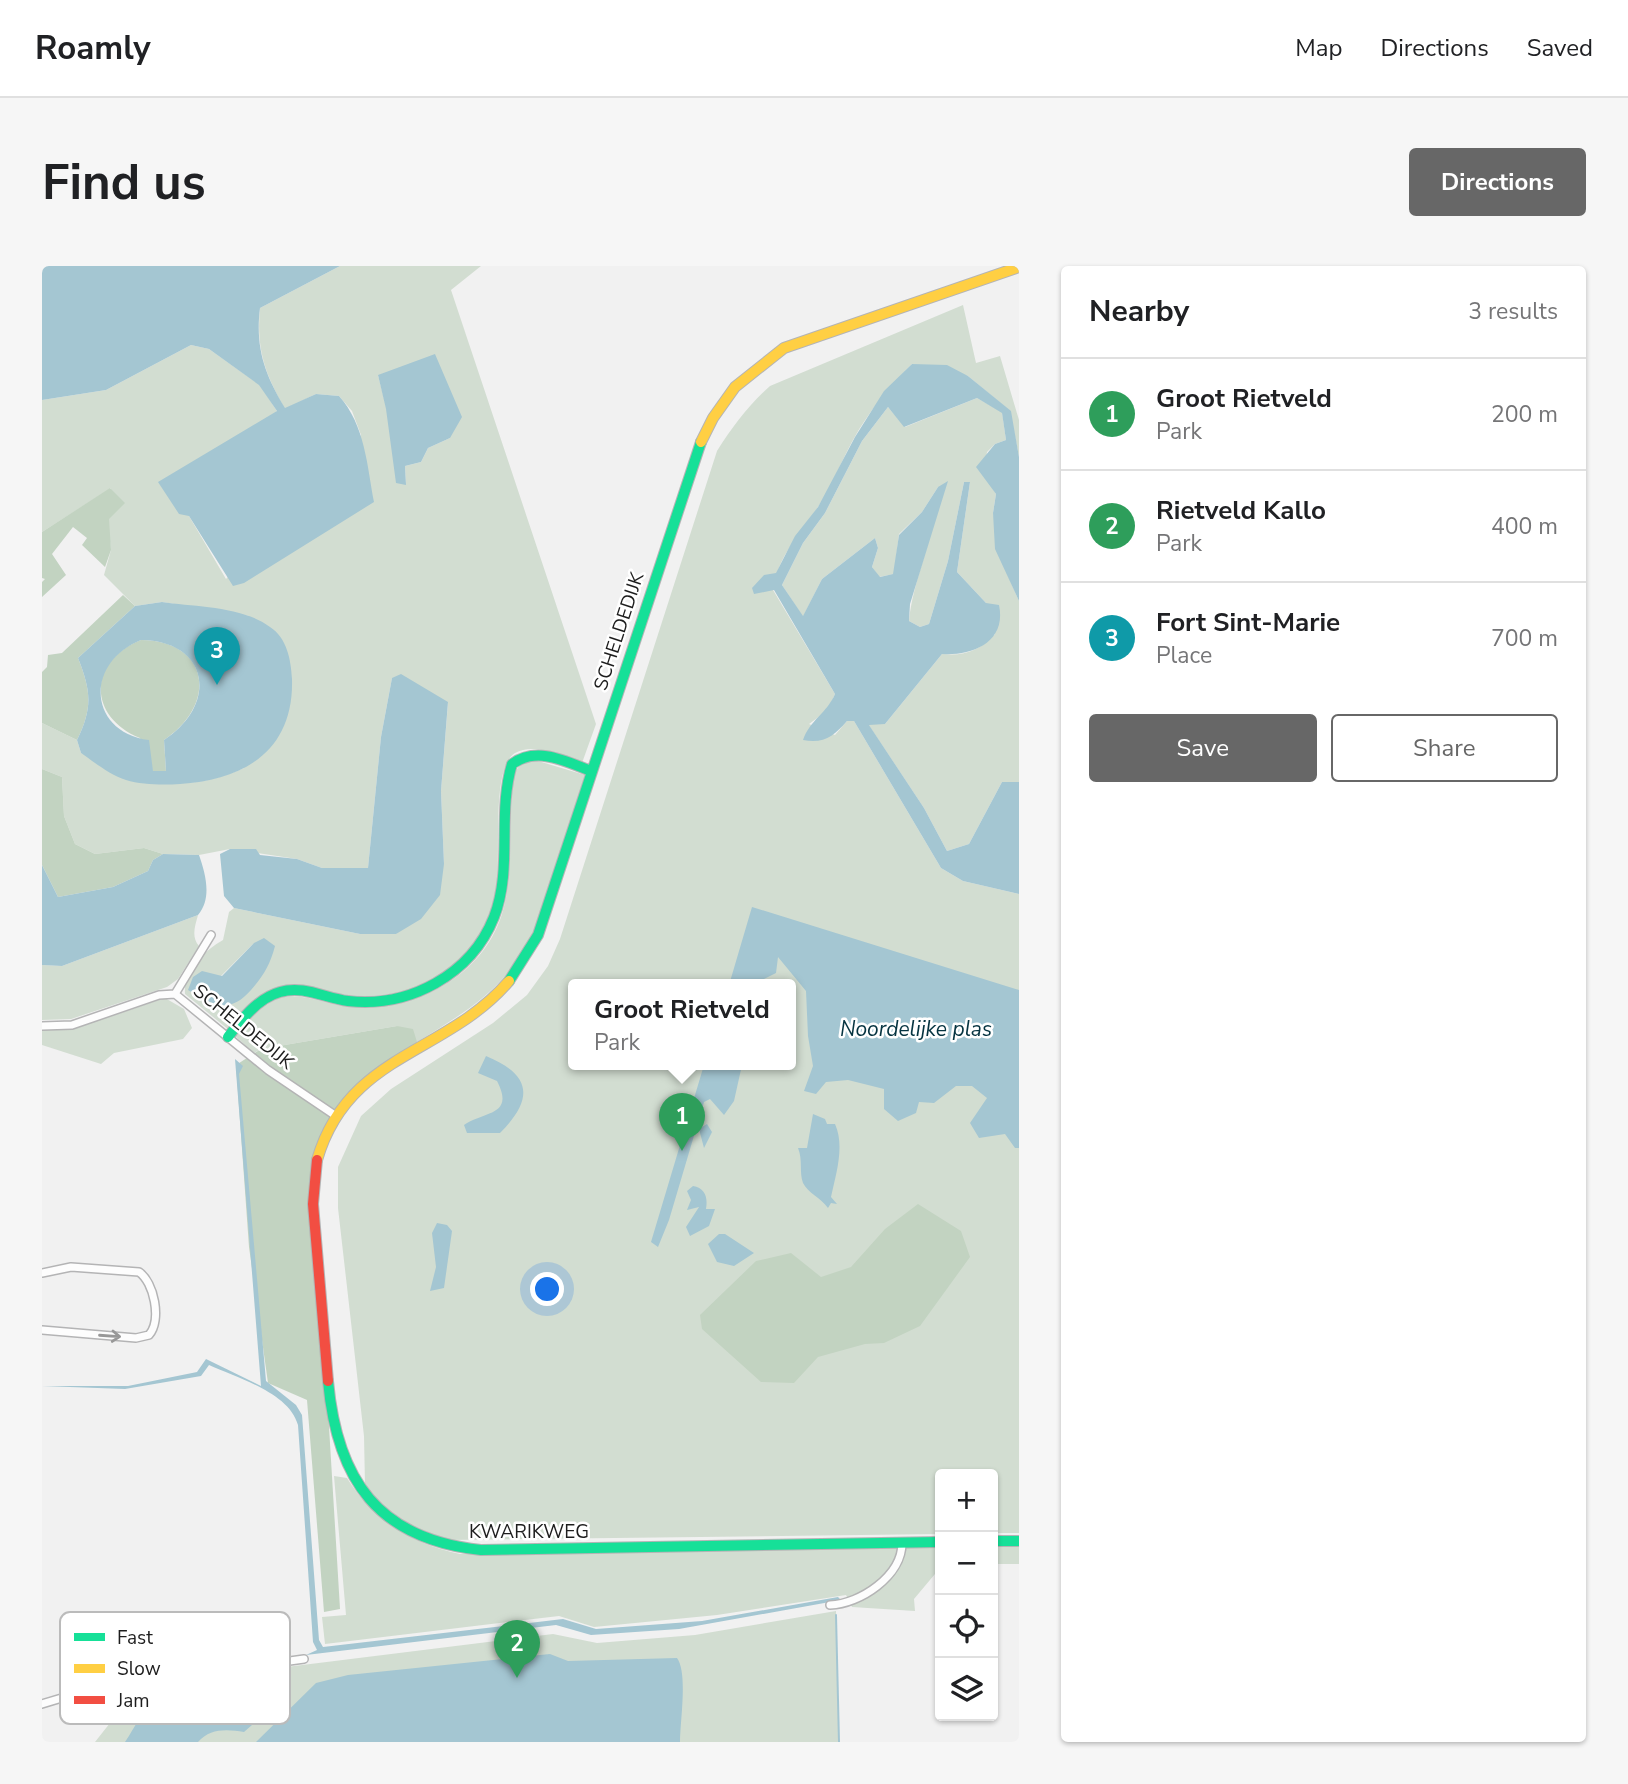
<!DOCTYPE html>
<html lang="en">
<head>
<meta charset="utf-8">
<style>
  body { margin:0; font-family:"Nunito Sans",sans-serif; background:#f6f6f6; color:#202124 }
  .controls { position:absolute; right:21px; bottom:21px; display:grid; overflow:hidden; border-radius:7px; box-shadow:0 2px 5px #0004 }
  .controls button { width:63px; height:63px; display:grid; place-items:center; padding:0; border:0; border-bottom:2px solid #e0e0e0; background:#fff; color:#202124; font:35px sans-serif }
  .you { position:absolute; left:506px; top:1024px; width:24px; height:24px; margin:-18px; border:5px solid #fff; border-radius:50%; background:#1a73e8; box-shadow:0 0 0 10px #1a73e833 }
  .badge { display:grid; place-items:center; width:46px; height:46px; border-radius:50%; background:#676767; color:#fff; font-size:23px; font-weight:700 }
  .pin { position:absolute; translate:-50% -58px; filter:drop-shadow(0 2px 4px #0008) }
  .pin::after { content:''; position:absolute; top:37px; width:24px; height:21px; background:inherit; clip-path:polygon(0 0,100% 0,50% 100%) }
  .popup { position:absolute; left:526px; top:713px; width:228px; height:91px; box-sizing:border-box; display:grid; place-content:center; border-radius:7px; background:#fff; filter:drop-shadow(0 2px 5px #0005); font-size:23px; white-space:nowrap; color:#757577 }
  .popup b { font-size:26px; color:#202124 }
  .popup::after { content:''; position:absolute; left:50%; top:100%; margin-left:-14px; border:14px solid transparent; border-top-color:#fff }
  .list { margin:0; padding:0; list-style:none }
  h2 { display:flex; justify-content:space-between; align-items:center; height:91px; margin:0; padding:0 28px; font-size:30px }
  h2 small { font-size:23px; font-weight:400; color:#757577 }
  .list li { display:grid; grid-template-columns:46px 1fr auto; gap:21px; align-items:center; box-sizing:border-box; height:112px; padding:0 28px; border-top:2px solid #e0e0e0 }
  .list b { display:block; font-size:26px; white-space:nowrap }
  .list p { margin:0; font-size:23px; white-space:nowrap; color:#757577 }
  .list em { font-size:23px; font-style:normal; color:#757577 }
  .actions { display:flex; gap:14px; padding:21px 28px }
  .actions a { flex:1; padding:16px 0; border:2px solid #676767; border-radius:7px; text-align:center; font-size:24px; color:#676767 }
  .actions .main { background:#676767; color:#fff }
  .icon { flex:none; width:38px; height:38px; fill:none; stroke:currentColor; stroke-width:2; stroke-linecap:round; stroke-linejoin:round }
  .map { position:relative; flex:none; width:977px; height:1476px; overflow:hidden; border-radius:7px }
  header { display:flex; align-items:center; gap:42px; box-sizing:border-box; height:98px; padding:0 35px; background:#fff; border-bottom:2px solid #e0e0e0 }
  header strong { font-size:33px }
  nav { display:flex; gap:38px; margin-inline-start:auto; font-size:24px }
  .intro { display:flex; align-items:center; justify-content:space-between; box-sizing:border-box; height:168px; padding:0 42px }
  h1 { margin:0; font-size:49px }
  .button { padding:18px 32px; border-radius:7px; background:#676767; color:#fff; font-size:24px; font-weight:700 }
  main { display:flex; gap:42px; padding:0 42px }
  aside { flex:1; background:#fff; border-radius:7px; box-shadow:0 2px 5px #0004 }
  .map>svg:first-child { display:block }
  .green { fill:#d2ddd1; fill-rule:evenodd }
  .forest { fill:#c2d3c1 }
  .water { fill:#a4c6d2; fill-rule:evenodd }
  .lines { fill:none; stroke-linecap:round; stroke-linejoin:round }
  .stream { stroke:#a4c6d2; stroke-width:2 }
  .street-casing { stroke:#b4b4b5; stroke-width:10 }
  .fast-casing { stroke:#b4b4b5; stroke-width:12 }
  .slow-casing { stroke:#b4b4b5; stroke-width:12 }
  .jam-casing { stroke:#b4b4b5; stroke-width:12 }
  .street { stroke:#fdfdfd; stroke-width:7 }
  .fast { stroke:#16e098; stroke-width:10 }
  .slow { stroke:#ffcf43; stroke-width:10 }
  .jam { stroke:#f24e42; stroke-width:10 }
  .oneway { stroke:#989898 }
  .labels { text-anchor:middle; stroke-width:5; stroke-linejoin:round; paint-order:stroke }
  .street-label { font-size:19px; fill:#1d1d1d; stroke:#fff }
  .water-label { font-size:21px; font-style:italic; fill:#063441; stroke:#fff }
  .key { fill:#fff; stroke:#bbb; stroke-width:2 }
  .key-label { font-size:19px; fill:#1d1d1d }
</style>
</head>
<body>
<header>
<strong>Roamly</strong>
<nav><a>Map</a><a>Directions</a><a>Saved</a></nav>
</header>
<div class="intro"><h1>Find us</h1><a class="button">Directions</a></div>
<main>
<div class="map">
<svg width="977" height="1476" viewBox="0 0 977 1476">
  <rect width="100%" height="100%" fill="#f1f1f1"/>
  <!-- green -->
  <path class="green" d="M298,0H439L409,24L554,458L540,497C522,491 493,476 473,487C448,502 460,593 454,621C451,641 444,659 433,675C401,722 346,737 292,727C273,724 254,715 235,722C216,729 200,749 187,764L143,728C141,705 163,684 181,674L187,646L192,642L318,668H354L402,598L399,525L406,437L350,412L339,471L326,602H280L255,593L188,583L157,589L121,588L102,582L53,588L33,578L22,550L20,511L0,503V457L35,474L39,487C105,511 132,532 202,502L207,350L120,336L93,340L62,309L69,284L66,258L69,222L0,266V134L64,124L149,79L167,83L218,119L235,145L147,250L184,313L319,169L310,145L297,130L274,128L243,143C223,108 214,83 218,42ZM336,109L408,172L386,182L379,196L363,200L364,219ZM212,677L168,737L179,710Z
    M921,39L934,97L958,90L977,154V191L968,145L926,110L870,98C847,121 827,145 811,174C799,196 790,220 776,241C758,269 736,289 731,324L793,428L786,444L767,458L793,469L805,455H812L899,602L921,615L977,628V1267H951V1208H898V1268L405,1274L371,1260L342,1241L323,1219L322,1170L296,942V901L319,850L349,823L451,757L485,729L506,700L518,673L675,185C691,160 706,140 728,120ZM532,719H748V799H532Z
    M935,132L960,146L964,174L953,178L945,186L942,208L954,228L951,247L967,312L977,335V516H960L927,578L905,585L882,542L826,458H843L900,388C924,390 936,385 953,368L944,337L915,306L928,216H922L906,295L887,358L878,361L867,355C872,308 894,271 896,221L880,246L857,268L852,308L837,311L830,301L836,282L833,272L780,313L761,351L740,319L761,277L783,247L820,175L846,141L863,161Z
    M496,495L543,509L492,667C463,723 427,744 375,776L355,760L219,783L212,787L192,769C205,756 223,735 242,731C264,727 288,740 310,741C372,745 438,712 459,651C474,605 465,555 472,508L479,497Z
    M156,649C153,660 149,671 157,680L136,713L125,721L29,753L0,754V699L20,700Z
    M123,732L142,743L150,762L141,773L72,787L59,798L0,779V762C44,763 82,745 123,732Z
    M292,1210L305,1212C331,1254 370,1278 418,1288L898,1281V1302L872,1333L873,1345L810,1341L804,1329L675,1349L552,1361L517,1350L283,1378L280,1351L304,1349Z
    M951,1280H977V1298H951Z
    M794,1345L797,1476H53L98,1419L511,1368L555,1377L653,1369Z"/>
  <!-- forest -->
  <path class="forest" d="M68,222L83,237L67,253L69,284L63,301L40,279L45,272L31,261L10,288L24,309L0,331V316L3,313L0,312V266Z
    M81,329L93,340L36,392C49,425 51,441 35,474L0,457V406L5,401L6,389L20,387Z
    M99,374C168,375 176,438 122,474L124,505L111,506L98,472C45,450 46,395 99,374Z
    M0,503L20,511L22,550L33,578L53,588L102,582L121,588L111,594L106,605L71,621L16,631L0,599Z
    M355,760L371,763L375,776C324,814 289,830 271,895L298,1343L282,1346L265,1134L226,1117L207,981L194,799L219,783Z
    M876,938L919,965L928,991L878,1060L842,1077L823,1078L776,1091L752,1117L719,1116L660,1063L658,1049L714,995L749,987L779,1011L809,1001L843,963Z"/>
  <!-- water -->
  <path class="water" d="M0,0H298L218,42C213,82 223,109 243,142L274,128L297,130C323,159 325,199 332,236L202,317L191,320L147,250L137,248L116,216L235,145L217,119L167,83L149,79L64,124L0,134Z
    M393,88L420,151L408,172L386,182L379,196L363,200L364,219L354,217L344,143L336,109Z
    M870,98L905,99L926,110L969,145L977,191V335L953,283L951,247L954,228L934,201L953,178L964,174L960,147L935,132L862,161L846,141L820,175L783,247L761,277L740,319L761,350L780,313L833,272L836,282L830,301L838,311L851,308L857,269L880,246L896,221L906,215L868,338L867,355L878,361L887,358L906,295L922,216H928L915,306L944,337L957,339C965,377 929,390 900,388L843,458L827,459L882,542L905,585L927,578L960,516H977V628L921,615L899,602L812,455H805C792,470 782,478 761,474C768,454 785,447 793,428L732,324L712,328L710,322L722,309L734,307L753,270L776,241L813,171L842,125Z
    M120,336C153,341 200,340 228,361C245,372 249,394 250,413C252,484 203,514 138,518C122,519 100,519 84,514C68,509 52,496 39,487L35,474C51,441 49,425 36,392L93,340ZM99,374C167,375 177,438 122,474L124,505H111L107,474C46,466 42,397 99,374Z
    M359,408L406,436L399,525L402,598L398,629L379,653L354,668H318L192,642L182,630L178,588L188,583H214L218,589L255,593L280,602H326L339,471L350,412Z
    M121,588L157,589C164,609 170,633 156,649L20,700L0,699V599L16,631L71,621L106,605L111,594Z
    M710,641L977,724V882H973L963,868L937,872L928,857L945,832L930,820H914L892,837L877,836L874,847L856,855L842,843V823L806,814L784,816L774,828L762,825L771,800L766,770L764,725L736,691L734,707L716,716L687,719Z
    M222,672L233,680C228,699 222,709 209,724C187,749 171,739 146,724L151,711L160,705L180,710L212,677Z
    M444,790C490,809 492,833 458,867H425L422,859C443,845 473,850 455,815L436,807Z
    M193,793L201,800L197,808L224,1115L254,1139L260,1149L277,1374L281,1381L521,1353L554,1363L660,1355L796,1331L799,1334L637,1363L549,1369L514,1359L264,1389L275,1384L271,1376L256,1159C247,1126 195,1112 167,1099L159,1110L83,1123L0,1120H86L155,1106L164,1093L219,1120Z
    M662,799H700L692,835L682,849L668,833L662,836L627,954L616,981L609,976Z
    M771,848L783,853L785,858H793C803,880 794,908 789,931L795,938L789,937L786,942C779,932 766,927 761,917C757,906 761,894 756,882H765Z
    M665,858L670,866L662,882L657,863Z
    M651,920C663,922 666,931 664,943H673L667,960L648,970L644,961L657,941L645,944L649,934L645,925Z
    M395,957L405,959L410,965L402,1022L388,1025L394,1001L390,967Z
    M677,968H683L712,987L692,1000L675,996L666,978Z
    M508,1388L526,1395L635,1392C646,1407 638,1455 638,1476H214L274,1417L306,1409Z
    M215,1429L224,1438L217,1453L202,1466C185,1463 168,1462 156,1476H83C88,1469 92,1460 98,1453C124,1425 180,1430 215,1429Z"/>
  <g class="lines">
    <!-- stream -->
    <path class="stream" d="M794,1349L797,1476"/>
    <defs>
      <path id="street" d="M133,728L169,669
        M0,760L30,759L117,729L133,728L226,804L294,850
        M0,1007L29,1001L97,1006C112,1016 120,1054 107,1069L94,1072L0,1064
        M788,1339C818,1338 860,1310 860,1277
        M0,1438L53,1422L262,1393"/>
      <path id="fast" d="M467,715L496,669L659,176
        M186,771C199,754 216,732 238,726C261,719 283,732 306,735C367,742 429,709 452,651C471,602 455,548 470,498C495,480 523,495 549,505
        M286,1115C295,1214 336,1273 439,1284L898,1276
        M951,1275H977"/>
      <path id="slow" d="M659,176L671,152L693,121L742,82L977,1
        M275,894C306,787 404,789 467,715"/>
      <path id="jam" d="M275,894L271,938L286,1115"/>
    </defs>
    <!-- street casing -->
    <use href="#street" class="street-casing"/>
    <!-- fast casing -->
    <use href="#fast" class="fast-casing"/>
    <!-- slow casing -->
    <use href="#slow" class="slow-casing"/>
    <!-- jam casing -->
    <use href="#jam" class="jam-casing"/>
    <!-- street -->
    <use href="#street" class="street"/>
    <!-- fast -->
    <use href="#fast" class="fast"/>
    <!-- slow -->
    <use href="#slow" class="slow"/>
    <!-- jam -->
    <use href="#jam" class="jam"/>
  </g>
  <!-- one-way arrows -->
  <defs><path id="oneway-shaft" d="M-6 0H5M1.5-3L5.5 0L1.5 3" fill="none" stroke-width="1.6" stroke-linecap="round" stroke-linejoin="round" transform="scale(1.75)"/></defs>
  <use class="oneway" href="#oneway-shaft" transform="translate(68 1070) rotate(4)"/>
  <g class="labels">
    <!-- street labels -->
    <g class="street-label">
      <text transform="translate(576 365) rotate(-72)" y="7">SCHELDEDIJK</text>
      <text transform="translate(202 760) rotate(39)" y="7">SCHELDEDIJK</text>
      <text x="487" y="1272">KWARIKWEG</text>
    </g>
    <!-- water labels -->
    <g class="water-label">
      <text x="874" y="770">Noordelijke plas</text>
    </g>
  </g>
  <!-- legend -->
  <rect x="18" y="1346" width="230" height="112" rx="10" class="key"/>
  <rect x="32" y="1367" width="31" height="8" fill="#16e098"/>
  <rect x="32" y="1398" width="31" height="9" fill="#ffcf43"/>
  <rect x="32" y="1430" width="31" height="8" fill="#f24e42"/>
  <g class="key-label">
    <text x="75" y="1378">Fast</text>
    <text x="75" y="1409">Slow</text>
    <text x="75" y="1441">Jam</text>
  </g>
</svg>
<div class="controls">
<button>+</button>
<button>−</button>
<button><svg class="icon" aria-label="locate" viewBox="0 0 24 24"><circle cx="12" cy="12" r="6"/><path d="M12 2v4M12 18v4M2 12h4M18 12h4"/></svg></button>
<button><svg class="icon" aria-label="layers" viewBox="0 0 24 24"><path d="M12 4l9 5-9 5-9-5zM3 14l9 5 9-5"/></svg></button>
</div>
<div class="you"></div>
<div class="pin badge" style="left:640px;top:885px;background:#2e9e5b">1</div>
<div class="popup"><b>Groot Rietveld</b>Park</div>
<div class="pin badge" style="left:475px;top:1412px;background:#2e9e5b">2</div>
<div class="pin badge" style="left:175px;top:419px;background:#0f9aa8">3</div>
</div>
<aside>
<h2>Nearby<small>3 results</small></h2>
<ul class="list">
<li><span class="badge" style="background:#2e9e5b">1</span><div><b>Groot Rietveld</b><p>Park</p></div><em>200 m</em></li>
<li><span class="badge" style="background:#2e9e5b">2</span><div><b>Rietveld Kallo</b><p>Park</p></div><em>400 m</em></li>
<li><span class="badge" style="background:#0f9aa8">3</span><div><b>Fort Sint-Marie</b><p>Place</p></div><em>700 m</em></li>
</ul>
<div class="actions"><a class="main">Save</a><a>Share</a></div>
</aside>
</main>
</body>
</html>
